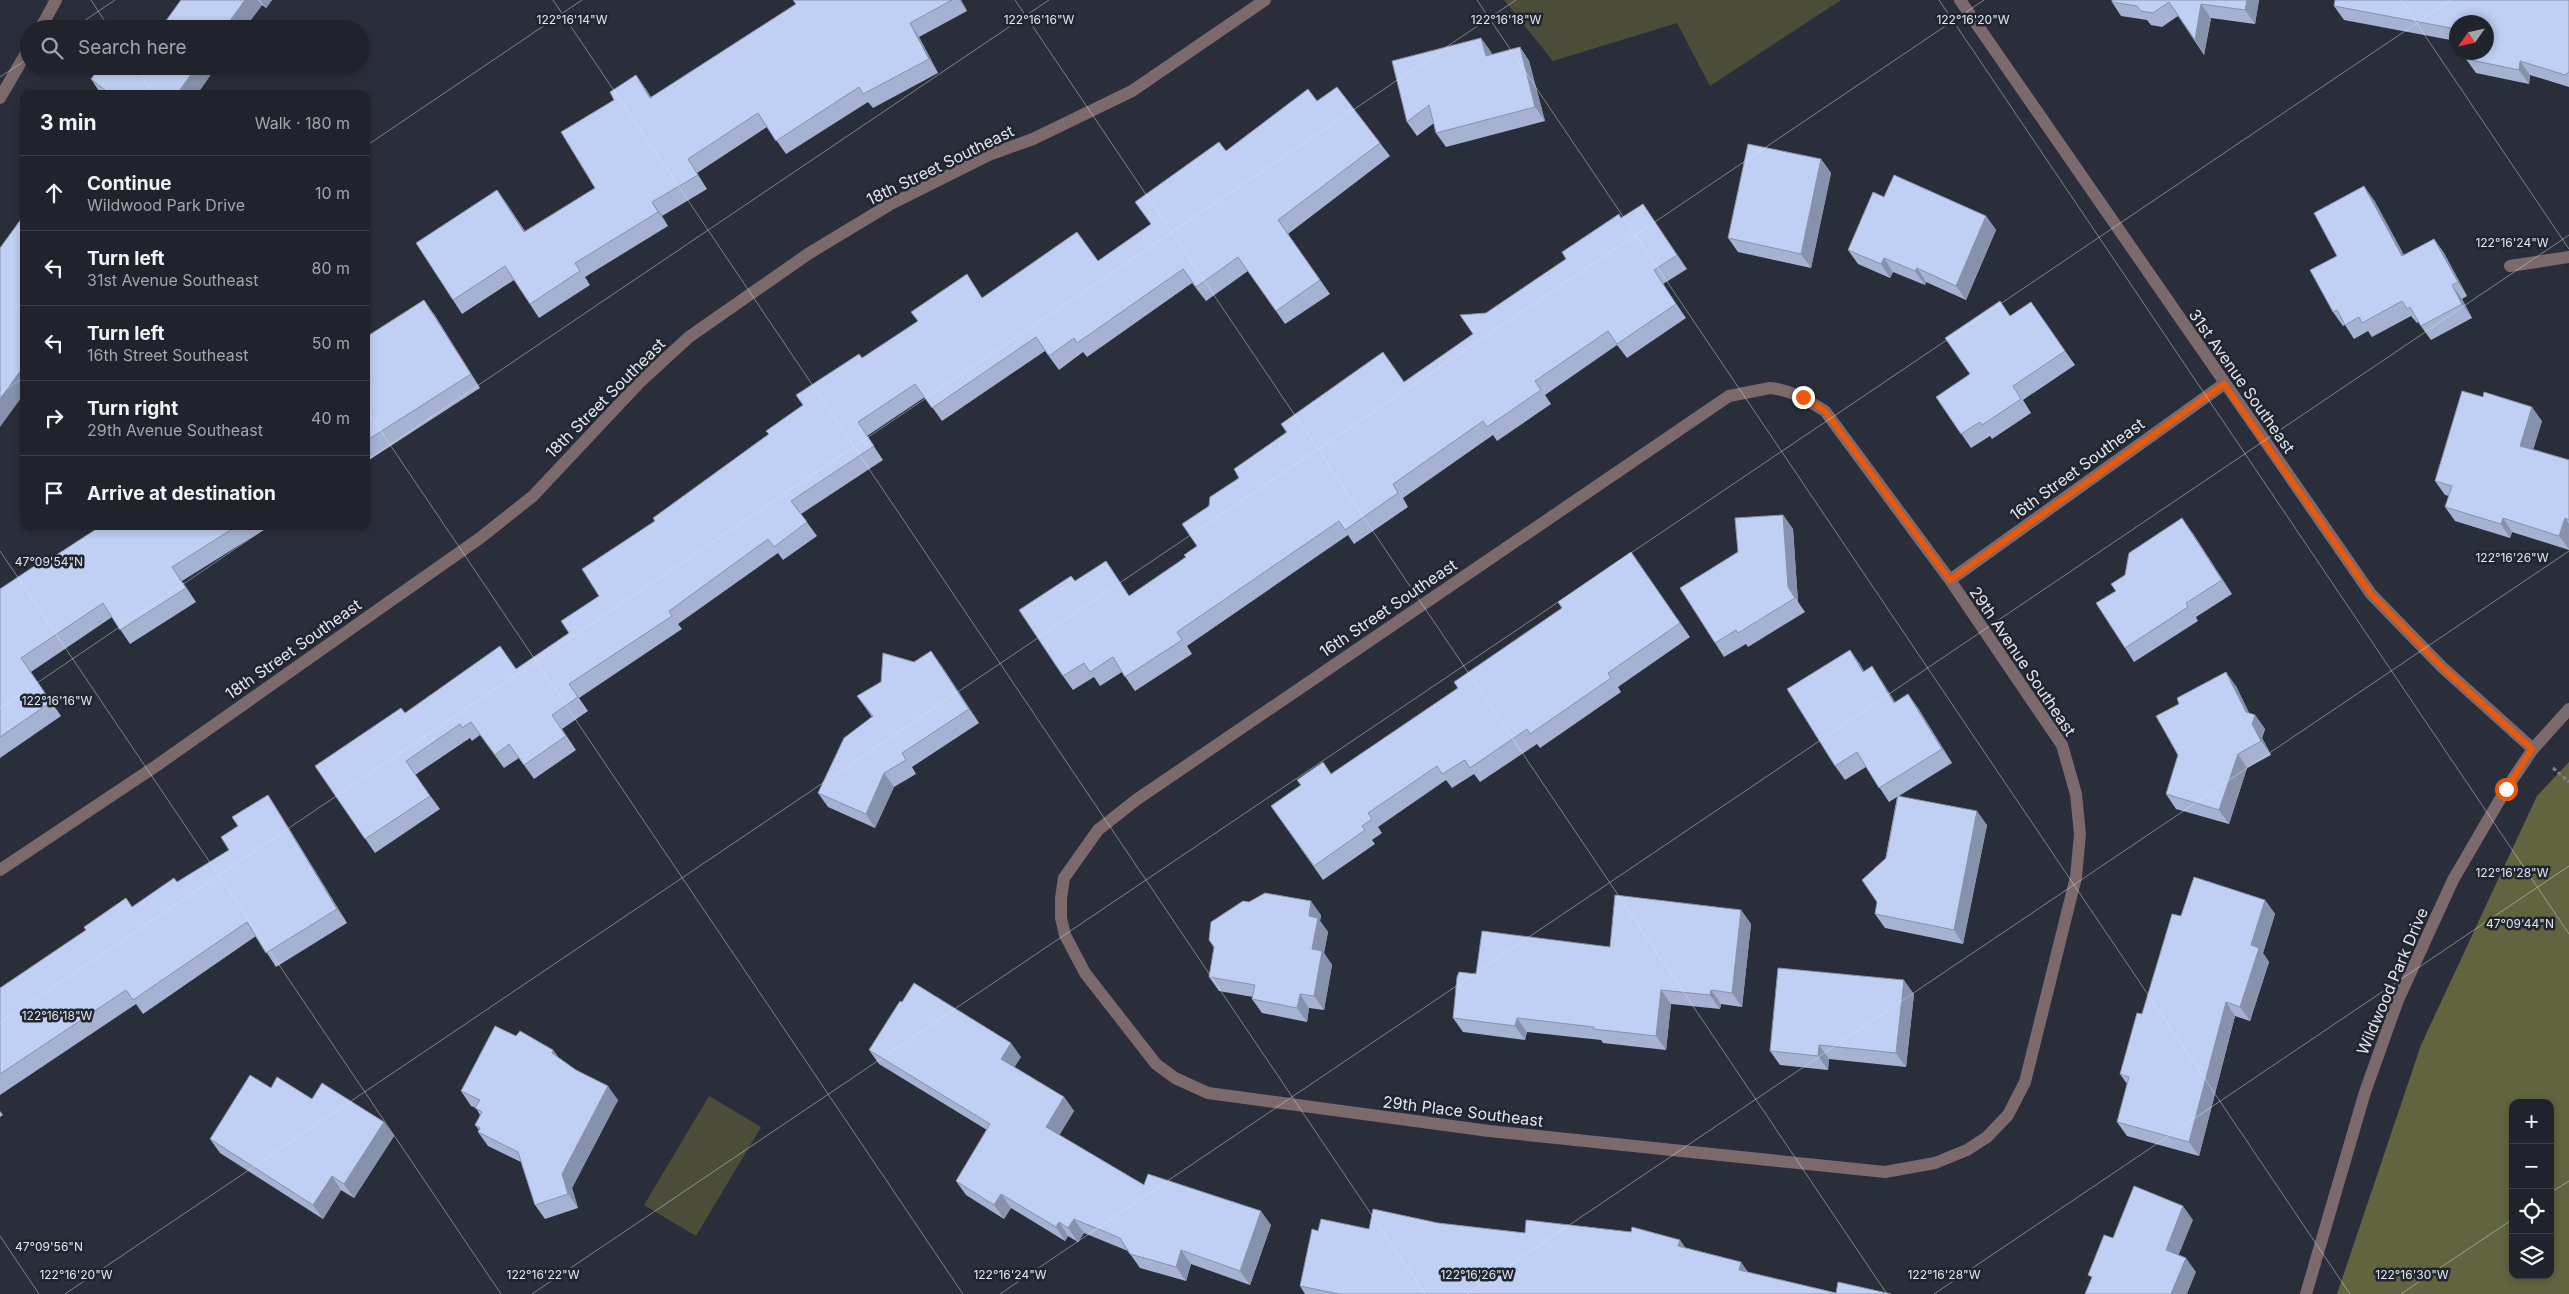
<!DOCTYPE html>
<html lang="en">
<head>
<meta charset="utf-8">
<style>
  body { margin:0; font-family:Inter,sans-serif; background:#2d2f38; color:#f1f3f6 }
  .controls { position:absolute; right:15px; bottom:15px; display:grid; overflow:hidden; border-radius:10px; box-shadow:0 2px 8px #0003 }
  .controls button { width:45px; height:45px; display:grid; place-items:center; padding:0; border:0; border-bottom:1px solid #3d3f48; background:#20222c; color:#f1f3f6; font:25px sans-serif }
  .compass { position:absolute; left:2449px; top:15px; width:45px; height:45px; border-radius:50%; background:#20222c; box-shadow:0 2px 8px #0003; rotate:236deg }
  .stop { position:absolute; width:15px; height:15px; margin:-11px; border:4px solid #ea580c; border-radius:50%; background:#fff }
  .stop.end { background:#ea580c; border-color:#fff; box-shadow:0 1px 5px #0008 }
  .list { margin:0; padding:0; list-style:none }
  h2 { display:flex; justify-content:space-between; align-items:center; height:65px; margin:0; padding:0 20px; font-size:21px }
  h2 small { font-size:16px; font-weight:400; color:#a2a4a9 }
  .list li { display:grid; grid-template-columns:32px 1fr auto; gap:15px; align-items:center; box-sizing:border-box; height:75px; padding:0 20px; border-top:1px solid #3d3f48 }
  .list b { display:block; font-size:19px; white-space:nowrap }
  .list p { margin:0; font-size:16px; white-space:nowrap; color:#a2a4a9 }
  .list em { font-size:16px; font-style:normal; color:#a2a4a9 }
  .icon { flex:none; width:28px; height:28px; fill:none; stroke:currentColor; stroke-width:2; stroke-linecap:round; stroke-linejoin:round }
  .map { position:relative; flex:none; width:2569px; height:1294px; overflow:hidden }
  .search { position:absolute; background:#20222c; box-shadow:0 2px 8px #0003; left:20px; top:20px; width:350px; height:55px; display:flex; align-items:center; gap:12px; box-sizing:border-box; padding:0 18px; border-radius:28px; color:#a2a4a9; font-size:19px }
  .panel { position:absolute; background:#20222c; box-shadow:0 2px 8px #0003; left:20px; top:90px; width:350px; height:440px; border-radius:10px }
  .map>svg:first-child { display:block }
  .green { fill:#4c4d38 }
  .forest { fill:#61643f; fill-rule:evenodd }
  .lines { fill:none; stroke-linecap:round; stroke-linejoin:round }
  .path { stroke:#7b7e88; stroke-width:3; stroke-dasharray:4 2.5; stroke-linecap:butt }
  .service { stroke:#7b696c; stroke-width:12 }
  .minor { stroke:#7b696c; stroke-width:12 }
  .tertiary { stroke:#7b696c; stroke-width:12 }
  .wall { fill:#a5b2d2 }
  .shaded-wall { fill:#8691ab }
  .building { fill:#c0cff4; stroke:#8691ab }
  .route { stroke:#ea580c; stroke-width:6 }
  .ticks { fill:none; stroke:#e3e6ee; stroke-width:1; stroke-opacity:0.45 }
  .labels { text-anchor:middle; stroke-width:5; stroke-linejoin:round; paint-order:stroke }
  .street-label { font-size:16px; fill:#e3e6ee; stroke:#20252f }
  .ticks-label { font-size:12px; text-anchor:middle; fill:#e3e6ee; stroke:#20252f; stroke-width:5; stroke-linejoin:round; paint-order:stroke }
</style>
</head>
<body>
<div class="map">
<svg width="2569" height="1294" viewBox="0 0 2569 1294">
  <rect width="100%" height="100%" fill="#2a2e3a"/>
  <!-- green -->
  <path class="green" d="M1504,0H1841L1710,86L1677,23L1553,61Z
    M709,1096L761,1127L696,1236L644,1205Z"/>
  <!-- forest -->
  <path class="forest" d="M2569,762V1294H2337L2421,1045L2537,796ZM2513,1103H2550V1275H2513Z"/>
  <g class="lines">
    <!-- path -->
    <path class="path" d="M2553,768L2569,782"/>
    <!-- service -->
    <path class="service" d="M2510,266L2569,257"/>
    <!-- minor -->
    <path class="minor" d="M1960,0L2371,594L2442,667L2533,749
      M40,29L56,0
      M0,98L29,48
      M1770,388C1791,390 1807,400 1825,411L1950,580L2062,745L2076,794L2080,834L2076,877L2025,1082L2008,1115L1987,1137L1967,1150L1935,1163L1885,1172L1489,1131L1208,1093L1175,1078L1156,1064L1085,973L1065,935L1061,918V898L1064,878L1098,830L1136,800L1729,396Z
      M1950,580L2224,384
      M0,870L156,766L480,538L533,496L641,381L689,337L808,254L889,205L991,154L1033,139L1132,91L1265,0"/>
    <!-- tertiary -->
    <path class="tertiary" d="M2306,1294L2365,1092L2398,1000L2453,880L2506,789L2533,749L2569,709"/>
  </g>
  <!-- wall -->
  <path class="wall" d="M181,0H272L266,8L262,5L244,29H160Z
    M793,0H961L967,11L919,37L938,73L873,108L868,102L786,154L767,127L697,173L707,189L662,216L668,226L585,277L590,285L539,318L514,280L462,314L453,300L497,190L525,231L595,188L614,100L636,75L651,97L796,4Z
    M2259,0L2255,24L2211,18L2204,55L2178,16L2162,27L2151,25L2147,20L2121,16L2112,2Z
    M2569,0V87L2530,75L2529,84L2476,73L2466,59L2486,22H2456V41L2344,20L2334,6Z
    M1481,38L1491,52L1492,55L1520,47L1529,61L1545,121L1446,147L1436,133L1434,123L1417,136L1407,122Z
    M101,66H217L197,94H101L91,79Z
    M1317,101L1380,143L1390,156L1288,234L1330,294L1285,324L1248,271L1206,301L1192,283L1087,357L1083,352L1059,370L1045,351L942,421L925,397L867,436L883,460L801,514L817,536L783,560L778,553L678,624L682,629L579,698L588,711L562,729L576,750L534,779L519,758L504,768L480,735L472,741L470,738L415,775L440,809L375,853L315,766L405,713L516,669L569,633L599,596L655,521L769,434L862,358L983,297L1098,261L1151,224L1226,151Z
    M1821,159L1831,173L1811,268L1738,252L1728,238Z
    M1884,197L1986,216L1996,230L1966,300L1926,282L1925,285L1893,272L1890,278L1858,264L1848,250Z
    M2374,200L2404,255L2434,239L2444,253L2467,296L2462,299L2472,318L2431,340L2418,322L2417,323L2411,316L2372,337L2368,331L2354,339L2345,325L2343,326L2333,312L2337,256Z
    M1643,204L1687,269L1663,284L1686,318L1627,358L1617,345L1545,395L1551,404L1497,441L1493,435L1403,498L1408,507L1354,544L1348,535L1187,646L1192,654L1135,691L1122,672L1100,686L1094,677L1073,690L1063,676L1106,561L1129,596L1186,557L1197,546L1209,506L1286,432L1281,424L1404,382L1473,334L1486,313L1566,259L1621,218Z
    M2031,302L2075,365L2023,400L2031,413L1992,439L1990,436L1971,448L1936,397L1970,374L2010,316Z
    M434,314L480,388L366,462V337Z
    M2542,421L2533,449L2569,460V550L2512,532L2510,538L2455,521L2445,507L2449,496L2445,495L2435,481Z
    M1783,515L1793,529L1798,602L1805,612L1748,647L1746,644L1724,657L1715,643L1738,552Z
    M101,526H270L182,581L196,602L130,644L112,617L31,672L61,716L0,758V589L41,565Z
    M296,526H305L299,530Z
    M2192,532L2232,594L2196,617L2198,621L2134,662L2125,648L2116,591Z
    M1631,552L1690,637L1618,687L1621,692L1540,748L1537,744L1480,782L1474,774L1452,788L1446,780L1378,827L1382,833L1372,840L1375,844L1323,880L1271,806L1301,785L1332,774L1458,688L1562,608Z
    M1850,650L1864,671L1881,680L1895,702L1908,694L1918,708L1952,763L1899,796L1987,825L1963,944L1885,928L1875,914L1897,797L1889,802L1866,767L1845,780L1835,766Z
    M914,662L941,665L979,723L912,767L916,774L894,787L875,828L828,807L818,793L872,717L857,696Z
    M2236,686L2249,713L2255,715L2265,729L2262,738L2271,755L2247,768L2229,824L2176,809L2166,794L2178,755Z
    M268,795L277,809L347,923L276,967L256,936L143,1014L136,1004L0,1095V988L133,907L177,882L229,850L238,826Z
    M2265,900L2275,914L2263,953L2269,962L2250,1021L2235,1016L2199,1156L2127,1136L2117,1122L2127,1084L2120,1074L2142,1014L2181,916Z
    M1741,910L1751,924L1742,1007L1721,1004L1720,1009L1671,1004L1666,1050L1603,1043L1601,1040L1527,1032L1525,1040L1463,1032L1453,1018L1476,974L1610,947Z
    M1321,915L1320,921L1328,932L1324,953L1332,965L1324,1010L1309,1008L1307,1022L1262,1013L1252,999L1253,997L1219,991L1209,977Z
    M1914,994L1906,1067L1829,1059L1828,1070L1780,1065L1770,1051Z
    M516,1036L553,1050L559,1058L618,1100L572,1188L578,1208L545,1219L535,1205L521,1162L488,1146L478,1132L479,1130L475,1125L480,1115L476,1108L471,1106L461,1091Z
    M869,1050L1021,1057L1014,1067L1064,1097L1074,1111L1059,1135L1144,1185L1271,1225L1250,1285L1191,1264L1186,1281L1140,1268L1128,1251L1084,1233L1078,1242L1068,1236L1065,1241L1011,1208L1004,1219L966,1195L956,1181L987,1130L879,1064Z
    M271,1088L312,1099L384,1122L394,1136L354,1198L341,1190L323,1219L220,1153L210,1139Z
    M0,1111L3,1115L0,1117Z
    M1438,1223L1525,1233L1686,1248L1749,1273L1836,1293L1891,1294H1305L1300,1286L1318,1231L1369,1229Z"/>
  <!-- shaded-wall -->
  <path class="shaded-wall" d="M245,0H258L262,5L244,29H224Z
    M260,0H272L266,8Z
    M959,0H961L967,11Z
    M2247,0H2259L2255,24L2245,10Z
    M2201,4L2211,18L2204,55L2195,40Z
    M910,23L919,37L938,73L929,59Z
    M1481,38L1491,52L1496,70L1486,56Z
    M1520,47L1529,61L1545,121L1535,107Z
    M2520,61L2530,75L2529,84L2519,70Z
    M197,66H217L197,94H177Z
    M636,75L646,89L660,112L650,98Z
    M1821,159L1831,173L1811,268L1801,254Z
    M2364,186L2374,200L2412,270L2402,256Z
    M497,190L507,204L534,246L524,232Z
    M652,202L662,216L668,226L658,212Z
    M1986,216L1996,230L1966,300L1956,286Z
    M2434,239L2444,253L2467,296L2458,282Z
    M1884,258L1893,272L1890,278L1881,264Z
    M1917,268L1926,282L1925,285L1915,271Z
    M2452,285L2462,299L2472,318L2462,304Z
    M424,300L434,314L480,388L471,374Z
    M24,366V394L0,427V399Z
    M2532,407L2542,421L2530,460L2520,446Z
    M1783,515L1793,529L1798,602L1805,612L1788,587Z
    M2182,518L2192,532L2232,594L2222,580Z
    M2503,518L2512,532L2510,538L2501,524Z
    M2565,518L2569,524V549L2559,536Z
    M172,567L182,581L196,602L186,588Z
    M1850,650L1860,664L1872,686L1863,672Z
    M931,651L941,665L979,723L969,709Z
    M1872,666L1881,680L1904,717L1894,703Z
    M2226,672L2236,686L2253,721L2255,715L2265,729L2262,738L2271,755L2261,741Z
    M1908,694L1918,708L1952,763L1942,749Z
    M2238,754L2247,768L2229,824L2219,810Z
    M884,773L894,787L875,828L866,814Z
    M268,795L277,809L347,923L337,909Z
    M1977,811L1987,825L1963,944L1954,930Z
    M2265,900L2275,914L2263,953L2269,962L2250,1021L2240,1007L2251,945Z
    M1311,901L1321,915L1320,921L1328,932L1324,953L1332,965L1324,1010L1314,996L1312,949L1309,916Z
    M1741,910L1751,924L1742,1007L1732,993Z
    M1904,980L1914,994L1906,1067L1896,1053Z
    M1661,990L1671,1004L1666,1050L1656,1036Z
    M1711,990L1721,1004L1720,1009L1710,995Z
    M1300,994L1309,1008L1307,1022L1297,1008Z
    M2226,1002L2235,1016L2199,1156L2189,1142Z
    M1517,1018L1527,1032L1525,1040L1515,1026Z
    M1011,1043L1021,1057L1011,1073L1001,1059Z
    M1819,1045L1829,1059L1828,1070L1818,1056Z
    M553,1050L563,1064L552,1053Z
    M608,1086L618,1100L572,1188L578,1208L568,1194L562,1174Z
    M1064,1097L1074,1111L1056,1141L1046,1127Z
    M384,1122L394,1136L354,1198L344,1184Z
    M332,1176L341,1190L323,1219L313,1205Z
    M1001,1194L1011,1208L1004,1219L994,1205Z
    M2183,1206L2193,1220L2175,1264L2166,1250Z
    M1261,1211L1271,1225L1250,1285L1240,1271Z
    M1074,1219L1084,1233L1078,1242L1068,1228Z
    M1059,1222L1068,1236L1065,1241L1056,1227Z
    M1680,1240L1690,1254L1678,1246Z
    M1181,1250L1191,1264L1186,1281L1176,1267Z
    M2186,1258L2196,1272L2187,1294H2171Z
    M1741,1262L1751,1276L1739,1270Z"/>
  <!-- building -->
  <path class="building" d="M181,0H245L224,29H160Z
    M793,0H952L910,23L929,59L863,94L859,87L776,141L758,113L688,159L698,175L652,202L658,212L575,263L580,271L530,304L505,266L453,300L416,243L497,190L524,232L595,188L561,132L614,100L610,92L636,75L650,98L796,4Z
    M2112,0H2247L2245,10L2201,4L2195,40L2169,2L2153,13L2141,11L2137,6L2112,2Z
    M2335,0H2569V72L2565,75L2520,61L2519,70L2466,59L2467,52H2486V22H2456V29L2334,6Z
    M1481,38L1486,56L1520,47L1535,107L1436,133L1429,105L1407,122L1392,61Z
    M101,66H197L177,94H110L91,79Z
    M1337,87L1380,143L1278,220L1320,280L1276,311L1238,257L1196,287L1183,269L1077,343L1074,338L1049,356L1036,337L932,408L915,384L858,422L874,446L791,501L807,522L774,547L768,539L669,611L672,616L569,684L578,697L552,715L566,736L524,765L509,744L495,755L471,722L462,728L460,724L406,761L430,796L365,839L315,766L401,708L405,713L500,646L516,669L569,633L561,621L599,596L582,569L655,521L653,518L769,434L766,431L803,405L796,395L859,354L862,358L918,321L911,312L967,274L982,298L1077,232L1098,261L1151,224L1135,202L1219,142L1226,151L1308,89L1317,101Z
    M1748,144L1821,159L1801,254L1728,238Z
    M1894,175L1986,216L1956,286L1917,268L1915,271L1884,258L1881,264L1848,250L1873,192L1884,197Z
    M2364,186L2402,256L2434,239L2458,282L2452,285L2462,304L2421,326L2410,307L2407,309L2402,301L2362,323L2359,317L2345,325L2337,310L2333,312L2310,270L2337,256L2314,213Z
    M1643,204L1677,255L1654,270L1676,304L1617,344L1608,331L1535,381L1541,390L1487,427L1483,421L1393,484L1398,493L1345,530L1339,521L1177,632L1182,640L1125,677L1113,657L1090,672L1084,663L1063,676L1019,610L1071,576L1075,581L1106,561L1129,596L1186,557L1184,555L1197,546L1182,524L1209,506L1210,497L1239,478L1234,469L1287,432L1281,424L1383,352L1404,382L1473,334L1460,315L1486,313L1566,259L1562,252L1619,214L1621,218Z
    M24,215V366L0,399V248Z
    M424,300L471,374L366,441V337Z
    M2000,301L2010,316L2031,302L2065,351L2013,386L2021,399L1982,425L1980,422L1961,434L1936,397L1970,374L1945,338Z
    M2462,391L2483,397L2484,392L2532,407L2520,446L2569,460V520L2565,518L2559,536L2503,518L2501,524L2445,507L2452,486L2435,481Z
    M1783,515L1788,587L1795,598L1738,633L1736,630L1715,643L1680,588L1738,552L1735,518Z
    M2182,518L2222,580L2186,603L2188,607L2125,648L2096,603L2116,591L2111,584L2125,575L2129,553Z
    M101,526H237L172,567L186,588L120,630L103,603L21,658L51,702L0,737V589L39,563L41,565Z
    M1631,552L1680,623L1608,673L1611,678L1530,734L1527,729L1470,768L1465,760L1442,774L1437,766L1368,813L1372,819L1362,826L1365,830L1314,866L1271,806L1301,785L1297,780L1323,762L1331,774L1458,688L1454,682L1562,608L1558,602Z
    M1850,650L1863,672L1872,666L1894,703L1908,694L1942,749L1879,788L1857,752L1835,766L1787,689Z
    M931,651L969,709L902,753L906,760L884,773L866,814L818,793L844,738L873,716L857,696L881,682L883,653L914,662Z
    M2226,672L2246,712L2255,715L2252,724L2261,741L2238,754L2219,810L2166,794L2178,755L2156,716L2179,704L2177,698Z
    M268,795L337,909L266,953L247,922L133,1000L126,990L0,1074V988L86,930L84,927L126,898L132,907L174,878L177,882L229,850L221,837L238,826L232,817Z
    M1898,796L1977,811L1954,930L1875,914L1877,902L1862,880L1886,858Z
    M2194,877L2265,900L2251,945L2259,948L2240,1007L2226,1002L2189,1142L2117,1122L2129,1077L2120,1074L2137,1013L2142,1014L2172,914L2181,916Z
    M1265,893L1311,901L1309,916L1318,918L1312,949L1322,951L1314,996L1300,994L1297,1008L1252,999L1255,985L1209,977L1214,947L1209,940L1211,922L1243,901L1249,902Z
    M1615,895L1741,910L1732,993L1711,990L1710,995L1661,990L1656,1036L1593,1029L1594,1027L1517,1018L1515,1026L1453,1018L1457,977L1459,972L1476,974L1482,931L1610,947Z
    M1778,968L1904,980L1896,1053L1819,1045L1818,1056L1770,1051Z
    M914,983L1011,1043L1001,1059L1064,1097L1046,1127L1144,1185L1148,1174L1261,1211L1240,1271L1181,1250L1176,1267L1130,1254L1120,1238L1074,1219L1068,1228L1059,1222L1056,1227L1001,1194L994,1205L956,1181L990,1124L869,1050L900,1001L902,1002Z
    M495,1026L516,1036L520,1031L553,1050L552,1053L576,1070L608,1086L562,1174L568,1194L535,1205L518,1152L478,1132L480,1128L475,1125L482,1112L475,1108L480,1100L461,1091Z
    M250,1075L271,1088L277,1077L312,1099L322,1083L384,1122L344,1184L332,1176L313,1205L210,1139Z
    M2134,1186L2183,1206L2166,1250L2186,1258L2171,1294H2085L2092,1277L2088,1275L2104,1235L2113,1238Z
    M1373,1209L1438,1223L1525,1233L1526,1220L1631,1232L1632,1227L1680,1240L1678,1246L1741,1262L1739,1270L1836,1293L1838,1282L1891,1294H1339L1300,1286L1312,1229L1318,1231L1321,1219L1369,1229Z"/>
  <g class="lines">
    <!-- route -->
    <path class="route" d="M1803,397L1825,411L1950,580L2224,384L2371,594L2442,667L2532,749L2506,789"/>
  </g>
  <!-- ticks -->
  <path class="ticks" d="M91,0L110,29M553,0L1425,1294M1015,0L1887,1294M1477,0L2350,1294M1939,0L2569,934M2401,0L2569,249M72,29L115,0M135,66L154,94M0,77L29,58M366,146L582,0M0,393L24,377M366,409L963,1294M366,461L1049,0M0,551L501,1294M0,708L269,526M0,1023L1516,0M2550,1193L2569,1181M0,1236L39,1294M65,1294L1984,0M532,1294L2451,0M1000,1294L2569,235M1467,1294L2569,551M1934,1294L2569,866M2401,1294L2513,1219"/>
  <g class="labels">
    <!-- street labels -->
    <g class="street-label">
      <text transform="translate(940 165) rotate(-26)" y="6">18th Street Southeast</text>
      <text transform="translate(2242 381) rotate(55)" y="6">31st Avenue Southeast</text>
      <text transform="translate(605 398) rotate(-45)" y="6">18th Street Southeast</text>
      <text transform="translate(2077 469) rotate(-36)" y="6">16th Street Southeast</text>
      <text transform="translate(1388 608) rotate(-34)" y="6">16th Street Southeast</text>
      <text transform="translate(293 649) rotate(-35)" y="6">18th Street Southeast</text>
      <text transform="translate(2023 661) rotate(56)" y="6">29th Avenue Southeast</text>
      <text transform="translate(2392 981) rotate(-67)" y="6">Wildwood Park Drive</text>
      <text transform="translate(1463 1111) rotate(7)" y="6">29th Place Southeast</text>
    </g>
  </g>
  <g class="ticks-label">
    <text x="572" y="24">122°16'14"W</text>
    <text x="1039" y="24">122°16'16"W</text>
    <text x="1506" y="24">122°16'18"W</text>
    <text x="1973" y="24">122°16'20"W</text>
    <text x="2512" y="247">122°16'24"W</text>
    <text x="2512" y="562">122°16'26"W</text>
    <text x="49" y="566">47°09'54"N</text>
    <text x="57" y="705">122°16'16"W</text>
    <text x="2512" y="877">122°16'28"W</text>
    <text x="2520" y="928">47°09'44"N</text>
    <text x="57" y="1020">122°16'18"W</text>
    <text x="49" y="1251">47°09'56"N</text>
    <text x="76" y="1279">122°16'20"W</text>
    <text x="543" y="1279">122°16'22"W</text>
    <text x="1010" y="1279">122°16'24"W</text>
    <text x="1477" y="1279">122°16'26"W</text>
    <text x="1944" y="1279">122°16'28"W</text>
    <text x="2412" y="1279">122°16'30"W</text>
  </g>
</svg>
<div class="controls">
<button>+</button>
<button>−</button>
<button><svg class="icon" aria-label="locate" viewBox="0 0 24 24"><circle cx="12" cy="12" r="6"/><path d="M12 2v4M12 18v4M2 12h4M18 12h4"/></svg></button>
<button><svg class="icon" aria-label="layers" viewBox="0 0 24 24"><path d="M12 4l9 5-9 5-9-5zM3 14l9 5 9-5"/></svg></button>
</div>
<svg class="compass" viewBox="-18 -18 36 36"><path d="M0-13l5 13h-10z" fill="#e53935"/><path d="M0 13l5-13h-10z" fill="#a2a4a9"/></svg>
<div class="stop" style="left:2506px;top:789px"></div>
<div class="stop end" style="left:1803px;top:397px"></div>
<div class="search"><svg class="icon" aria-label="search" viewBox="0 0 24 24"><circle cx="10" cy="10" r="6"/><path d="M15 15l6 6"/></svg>Search here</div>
<section class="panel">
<h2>3 min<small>Walk · 180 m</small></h2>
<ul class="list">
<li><svg class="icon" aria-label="ahead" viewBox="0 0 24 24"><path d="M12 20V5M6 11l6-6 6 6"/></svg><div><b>Continue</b><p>Wildwood Park Drive</p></div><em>10 m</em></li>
<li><svg class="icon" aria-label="left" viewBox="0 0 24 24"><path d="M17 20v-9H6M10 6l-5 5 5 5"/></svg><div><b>Turn left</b><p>31st Avenue Southeast</p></div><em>80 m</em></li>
<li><svg class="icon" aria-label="left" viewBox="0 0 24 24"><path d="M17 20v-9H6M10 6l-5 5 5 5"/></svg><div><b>Turn left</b><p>16th Street Southeast</p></div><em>50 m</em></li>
<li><svg class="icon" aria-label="right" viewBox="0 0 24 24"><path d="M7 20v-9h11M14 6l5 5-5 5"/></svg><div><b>Turn right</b><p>29th Avenue Southeast</p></div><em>40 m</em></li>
<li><svg class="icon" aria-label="arrive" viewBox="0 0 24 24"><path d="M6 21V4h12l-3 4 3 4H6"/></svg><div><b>Arrive at destination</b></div></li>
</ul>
</section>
</div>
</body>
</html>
